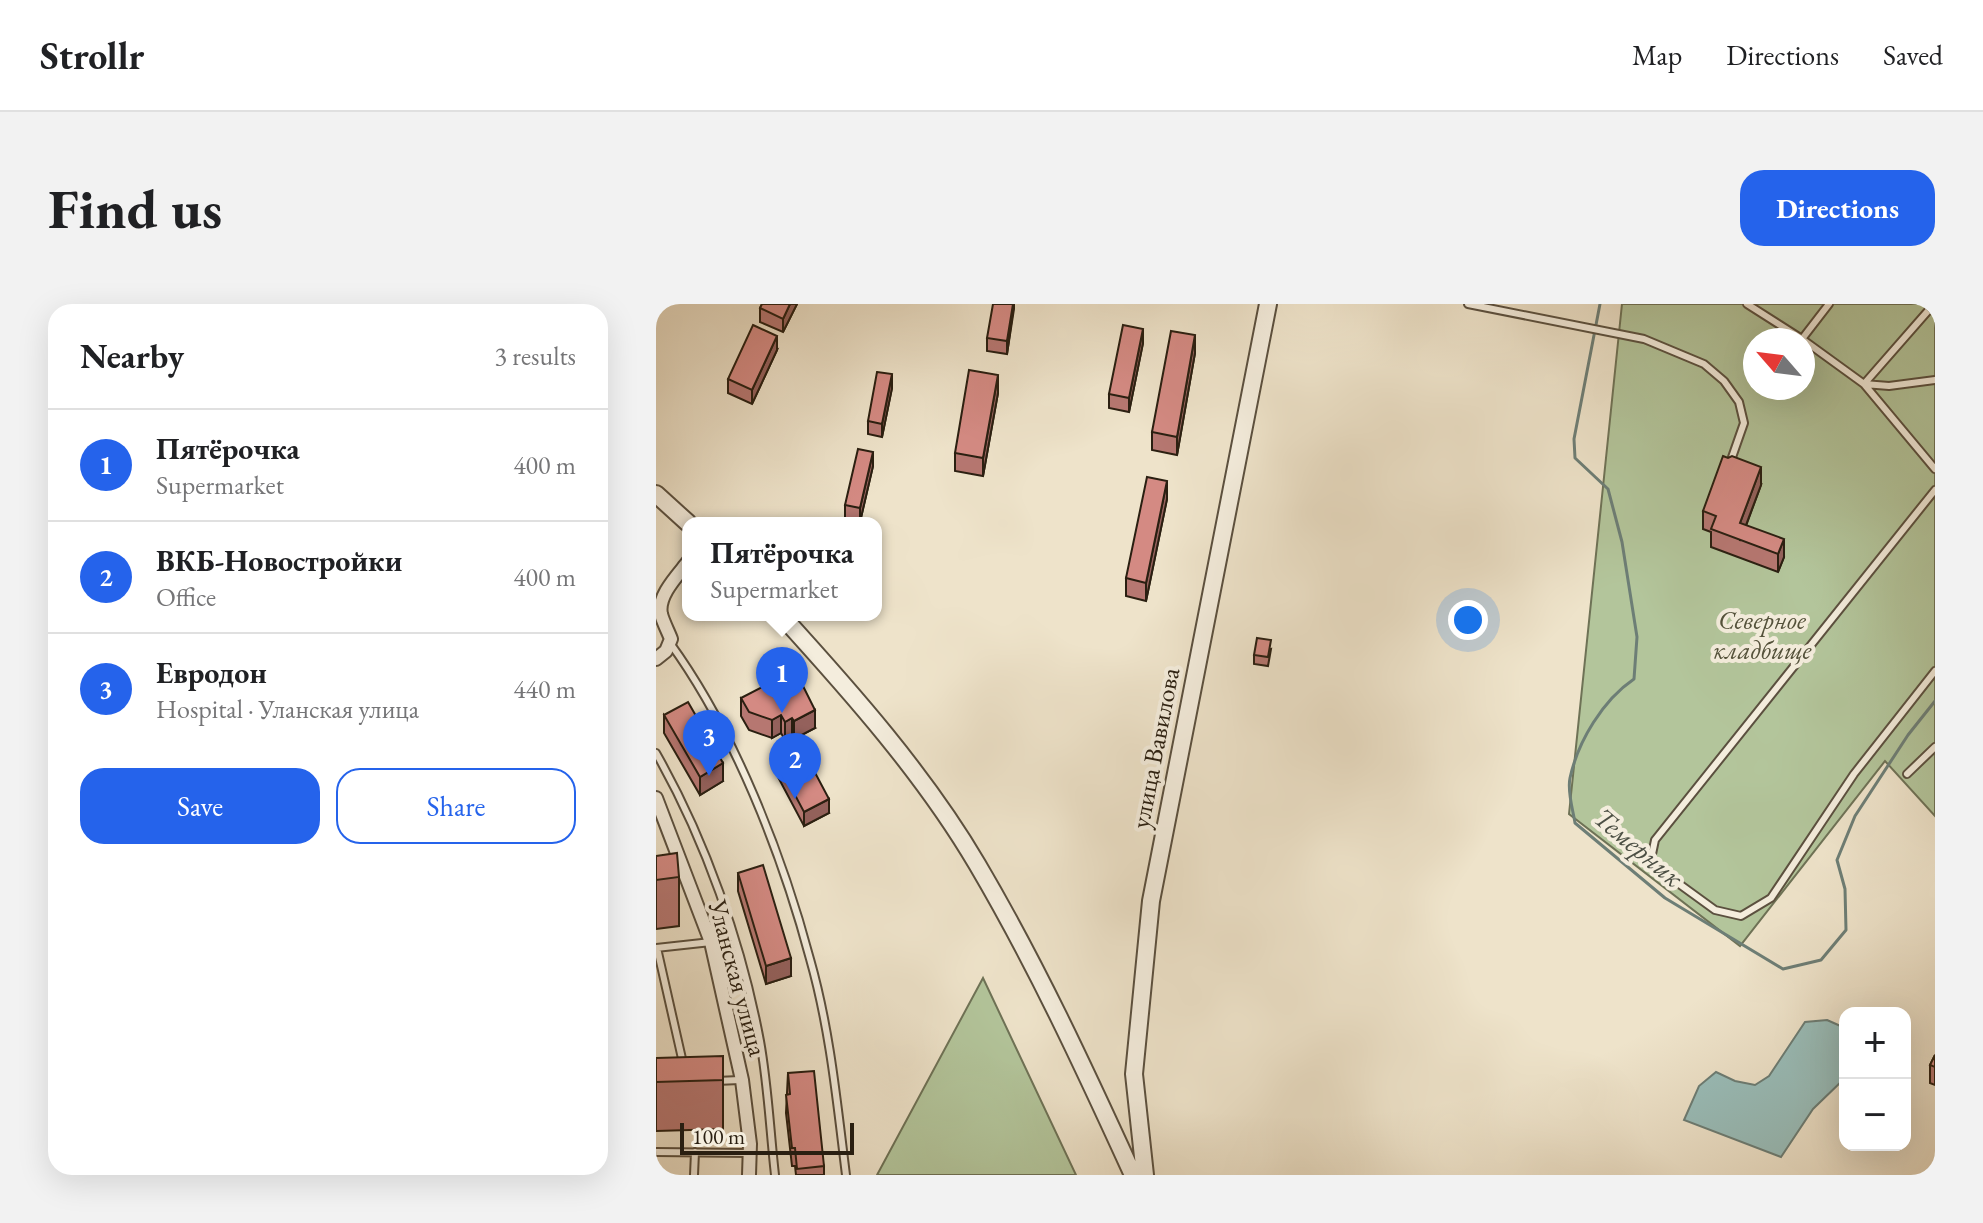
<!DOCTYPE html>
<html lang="en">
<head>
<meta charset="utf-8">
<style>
  body { margin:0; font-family:"EB Garamond",serif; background:#f2f2f2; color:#202124 }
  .controls { position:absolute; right:24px; bottom:24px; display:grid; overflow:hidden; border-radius:16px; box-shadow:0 8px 32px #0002 }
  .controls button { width:72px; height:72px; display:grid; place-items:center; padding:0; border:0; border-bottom:2px solid #e0e0e0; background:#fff; color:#202124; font:40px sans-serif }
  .compass { position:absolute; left:1087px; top:24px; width:72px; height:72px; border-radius:50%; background:#fff; box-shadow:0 8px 32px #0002; rotate:298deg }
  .scale { position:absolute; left:24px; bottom:20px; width:174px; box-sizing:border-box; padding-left:8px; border:4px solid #2a1f11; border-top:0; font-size:22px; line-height:28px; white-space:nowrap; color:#2a1f11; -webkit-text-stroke:6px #f4eddd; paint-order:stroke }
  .you { position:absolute; left:812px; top:316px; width:28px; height:28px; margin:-20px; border:6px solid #fff; border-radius:50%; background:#1a73e8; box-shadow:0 0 0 12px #1a73e833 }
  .badge { display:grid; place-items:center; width:52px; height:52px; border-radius:50%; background:#2563eb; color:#fff; font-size:26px; font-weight:700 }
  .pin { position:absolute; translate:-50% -66px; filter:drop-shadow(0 2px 4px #0008) }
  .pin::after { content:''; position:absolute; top:42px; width:28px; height:24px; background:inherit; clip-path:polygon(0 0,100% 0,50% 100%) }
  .popup { position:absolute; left:26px; top:213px; width:200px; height:104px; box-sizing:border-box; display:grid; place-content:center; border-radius:16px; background:#fff; filter:drop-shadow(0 2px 6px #0005); font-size:26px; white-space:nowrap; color:#757577 }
  .popup b { font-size:30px; color:#202124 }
  .popup::after { content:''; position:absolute; left:50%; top:100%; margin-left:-16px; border:16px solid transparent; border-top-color:#fff }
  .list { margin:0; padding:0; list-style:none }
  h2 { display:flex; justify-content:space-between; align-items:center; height:104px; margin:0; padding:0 32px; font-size:34px }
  h2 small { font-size:26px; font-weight:400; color:#757577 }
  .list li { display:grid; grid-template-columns:52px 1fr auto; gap:24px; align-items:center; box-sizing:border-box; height:112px; padding:0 32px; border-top:2px solid #e0e0e0 }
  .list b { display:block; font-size:30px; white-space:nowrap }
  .list p { margin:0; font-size:26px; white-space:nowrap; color:#757577 }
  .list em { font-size:26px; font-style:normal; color:#757577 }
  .actions { display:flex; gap:16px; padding:24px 32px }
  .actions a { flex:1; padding:18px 0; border:2px solid #2563eb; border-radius:24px; text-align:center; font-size:28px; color:#2563eb }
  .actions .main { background:#2563eb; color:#fff }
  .map { position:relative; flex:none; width:1279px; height:871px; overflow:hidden; border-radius:24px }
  header { display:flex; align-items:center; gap:48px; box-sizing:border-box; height:112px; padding:0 40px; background:#fff; border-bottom:2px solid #e0e0e0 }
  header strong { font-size:38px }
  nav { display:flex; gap:44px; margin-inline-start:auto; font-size:28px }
  .intro { display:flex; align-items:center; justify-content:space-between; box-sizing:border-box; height:192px; padding:0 48px }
  h1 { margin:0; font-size:56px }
  .button { padding:20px 36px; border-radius:24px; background:#2563eb; color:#fff; font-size:28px; font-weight:700 }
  main { display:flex; gap:48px; padding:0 48px }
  aside { flex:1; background:#fff; border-radius:24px; box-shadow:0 8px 32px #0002 }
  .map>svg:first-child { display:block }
  .green { fill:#b3c59b; stroke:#6e7256; stroke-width:2; fill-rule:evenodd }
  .water { fill:#9abeba; stroke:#6d7e76; stroke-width:2 }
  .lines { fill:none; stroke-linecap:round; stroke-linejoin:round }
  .stream { stroke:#6d7e76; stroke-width:3 }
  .service-casing { stroke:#5b503f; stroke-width:10 }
  .minor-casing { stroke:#5b503f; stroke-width:16 }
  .tertiary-casing { stroke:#5b503f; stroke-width:20 }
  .service { stroke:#f4eddd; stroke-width:6 }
  .minor { stroke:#f4eddd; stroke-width:12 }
  .tertiary { stroke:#f4eddd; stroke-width:16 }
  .wall { fill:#b67771; stroke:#2a1f11; stroke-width:2 }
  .shaded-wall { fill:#94615c; stroke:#2a1f11; stroke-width:2 }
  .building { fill:#d48a83; stroke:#2a1f11; stroke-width:2 }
  .labels { text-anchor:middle; stroke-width:8; stroke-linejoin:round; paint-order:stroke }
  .park-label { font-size:26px; font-style:italic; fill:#53513a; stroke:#f4eddd }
  .street-label { font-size:26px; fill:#2a1f11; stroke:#f4eddd }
  .water-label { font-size:28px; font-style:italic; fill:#4c4f44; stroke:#f4eddd }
</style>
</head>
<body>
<header>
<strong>Strollr</strong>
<nav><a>Map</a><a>Directions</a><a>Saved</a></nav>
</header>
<div class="intro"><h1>Find us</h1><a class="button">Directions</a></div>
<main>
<aside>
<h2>Nearby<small>3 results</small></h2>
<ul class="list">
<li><span class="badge">1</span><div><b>Пятёрочка</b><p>Supermarket</p></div><em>400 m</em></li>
<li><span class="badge">2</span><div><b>ВКБ-Новостройки</b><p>Office</p></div><em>400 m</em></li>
<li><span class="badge">3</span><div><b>Евродон</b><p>Hospital · Уланская улица</p></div><em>440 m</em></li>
</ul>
<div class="actions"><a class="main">Save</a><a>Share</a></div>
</aside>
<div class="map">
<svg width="1279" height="871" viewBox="0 0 1279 871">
  <rect width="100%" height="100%" fill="#eee3ca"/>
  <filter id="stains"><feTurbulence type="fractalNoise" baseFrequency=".0025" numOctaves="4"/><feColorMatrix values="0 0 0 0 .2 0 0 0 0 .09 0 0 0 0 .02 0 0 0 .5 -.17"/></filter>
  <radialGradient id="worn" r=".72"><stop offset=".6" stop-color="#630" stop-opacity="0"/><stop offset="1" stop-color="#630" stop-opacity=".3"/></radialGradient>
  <!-- green -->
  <path class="green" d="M966,0H1279V512L1229,457L1084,642L913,510ZM1099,36H1147V84H1099Z
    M327,674L420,871H221Z"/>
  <!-- water -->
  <path class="water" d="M1171,716L1189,724V774L1157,805L1125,853L1028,816L1043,782L1060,768L1079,777L1099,781L1113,772L1149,718Z"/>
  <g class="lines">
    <!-- stream -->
    <path class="stream" d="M944,0L918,135L919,154L952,185L966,238L981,333L978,375C947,396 922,437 914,474C911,487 917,506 919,519L1009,594L1127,665L1165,656L1190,626L1189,585L1181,556L1199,512L1252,431L1279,397"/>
    <defs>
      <path id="service" d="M812,0L988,35L1048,60L1068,77L1083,98L1088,119L1074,159
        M1091,0L1146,35
        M1173,0L1146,35L1208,80L1278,0
        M1208,80L1279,165
        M1208,80L1233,82L1279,76
        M1279,186L999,536L995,555L1015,574L1059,606L1085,612L1115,594L1198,470L1279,367
        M14,339C78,427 126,550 154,655C174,725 181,799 190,871
        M0,449C49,535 86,640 104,737C112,781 114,827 119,871
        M1251,470L1279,443
        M0,644L55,638
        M1,644L27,759
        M60,777L84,776
        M0,848L92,849
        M38,871L39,848"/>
      <path id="minor" d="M0,355L10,347L15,335C12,327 7,318 5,310C1,292 22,271 32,258
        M0,494L55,638L86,776L94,840L93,871"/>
      <path id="tertiary" d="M0,190L32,219
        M125,311C195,388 268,470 321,560C380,660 429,766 477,871
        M489,871L478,770L495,597L612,0"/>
    </defs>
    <!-- service casing -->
    <use href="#service" class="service-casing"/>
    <!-- minor casing -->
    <use href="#minor" class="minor-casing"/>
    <!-- tertiary casing -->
    <use href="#tertiary" class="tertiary-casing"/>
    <!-- service -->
    <use href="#service" class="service"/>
    <!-- minor -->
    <use href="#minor" class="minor"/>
    <!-- tertiary -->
    <use href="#tertiary" class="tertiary"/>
  </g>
  <!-- wall -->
  <path class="wall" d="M106,0H141L127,28L104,18V4Z
    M358,0L351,50L331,47V34Z
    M487,39L473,108L453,104V90Z
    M121,46L96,100L72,89V75Z
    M539,49L521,151L496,146V128Z
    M236,84L226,133L212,130V117Z
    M342,89L327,172L299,167V149Z
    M217,162L204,218L189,215V201Z
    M1105,181L1090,222L1128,253L1122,268L1055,243V228L1047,225V207Z
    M511,195L490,297L470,292V274Z
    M615,345L612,362L598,360V351Z
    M85,394L159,424L138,435L136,432L129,436L125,429L116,434L93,426L85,412Z
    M8,411L67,477L44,491L8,429Z
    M122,459L173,509L148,522L122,473Z
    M0,552L23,573V622L0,625Z
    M82,569L135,672L110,680L82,587Z
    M1279,751V781L1274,779V761Z
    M0,754L67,776V825L0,827Z
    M132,769L168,862V871H140L139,862H136L130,809Z"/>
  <!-- shaded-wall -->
  <path class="shaded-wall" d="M134,0H141L127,28V15Z
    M357,0H358V5L351,50V37Z
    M487,25V39L473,108V94Z
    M539,31V49L521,151V133Z
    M121,32V46L96,100V86Z
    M236,70V84L226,133V120Z
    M342,71V89L327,172V154Z
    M217,148V162L204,218V204Z
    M1105,163V181L1084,237V219Z
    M511,177V195L490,297V279Z
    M1128,235V253L1122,268V250Z
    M159,406V424L138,435V417Z
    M125,411V429L116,434V416Z
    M136,414V432L129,436V418Z
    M67,459V477L44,491V473Z
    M173,495V509L148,522V508Z
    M135,654V672L110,680V662Z"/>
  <!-- building -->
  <path class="building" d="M106,0H134L127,15L104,4Z
    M337,0H357L351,37L331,34Z
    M97,21L121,32L96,86L72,75Z
    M467,21L487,25L473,94L453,90Z
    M515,27L539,31L521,133L496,128Z
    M313,66L342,71L327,154L299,149Z
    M221,68L236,70L226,120L212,117Z
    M202,145L217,148L204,204L189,201Z
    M1067,152L1072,154L1076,152L1105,163L1084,219L1128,235L1122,250L1055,225L1060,212L1047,207Z
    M491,173L511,177L490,279L470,274Z
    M601,334L615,336L612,353L598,351Z
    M139,366L159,406L138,417L136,414L129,418L125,411L116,416L93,408L85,394Z
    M32,398L67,459L44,473L8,411Z
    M147,446L173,495L148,508L122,459Z
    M21,549L23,573L0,576V552Z
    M107,561L135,654L110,662L82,569Z
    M1279,751V763L1274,761Z
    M67,752V776L0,778V754Z
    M158,767L168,862L141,865L139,844H136L130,791L134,790L132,769Z"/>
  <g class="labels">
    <!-- park labels -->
    <g class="park-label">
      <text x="1106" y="325">Северное<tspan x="1106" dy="30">кладбище</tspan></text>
    </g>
    <!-- street labels -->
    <g class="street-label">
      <text transform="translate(499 444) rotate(-79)" y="9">улица Вавилова</text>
      <text transform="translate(82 674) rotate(75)" y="9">Уланская улица</text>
    </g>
    <!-- water labels -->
    <g class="water-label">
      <text transform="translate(983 543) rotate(40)" y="10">Темерник</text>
    </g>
  </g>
  <rect width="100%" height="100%" filter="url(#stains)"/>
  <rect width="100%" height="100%" fill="url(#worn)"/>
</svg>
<div class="controls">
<button>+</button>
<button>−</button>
</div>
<svg class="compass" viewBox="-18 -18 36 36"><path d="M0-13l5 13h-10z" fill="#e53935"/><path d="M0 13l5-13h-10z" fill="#757577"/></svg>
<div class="scale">100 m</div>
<div class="you"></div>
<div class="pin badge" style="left:126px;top:409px">1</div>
<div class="popup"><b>Пятёрочка</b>Supermarket</div>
<div class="pin badge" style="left:139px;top:495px">2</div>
<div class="pin badge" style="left:53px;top:472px">3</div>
</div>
</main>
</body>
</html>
